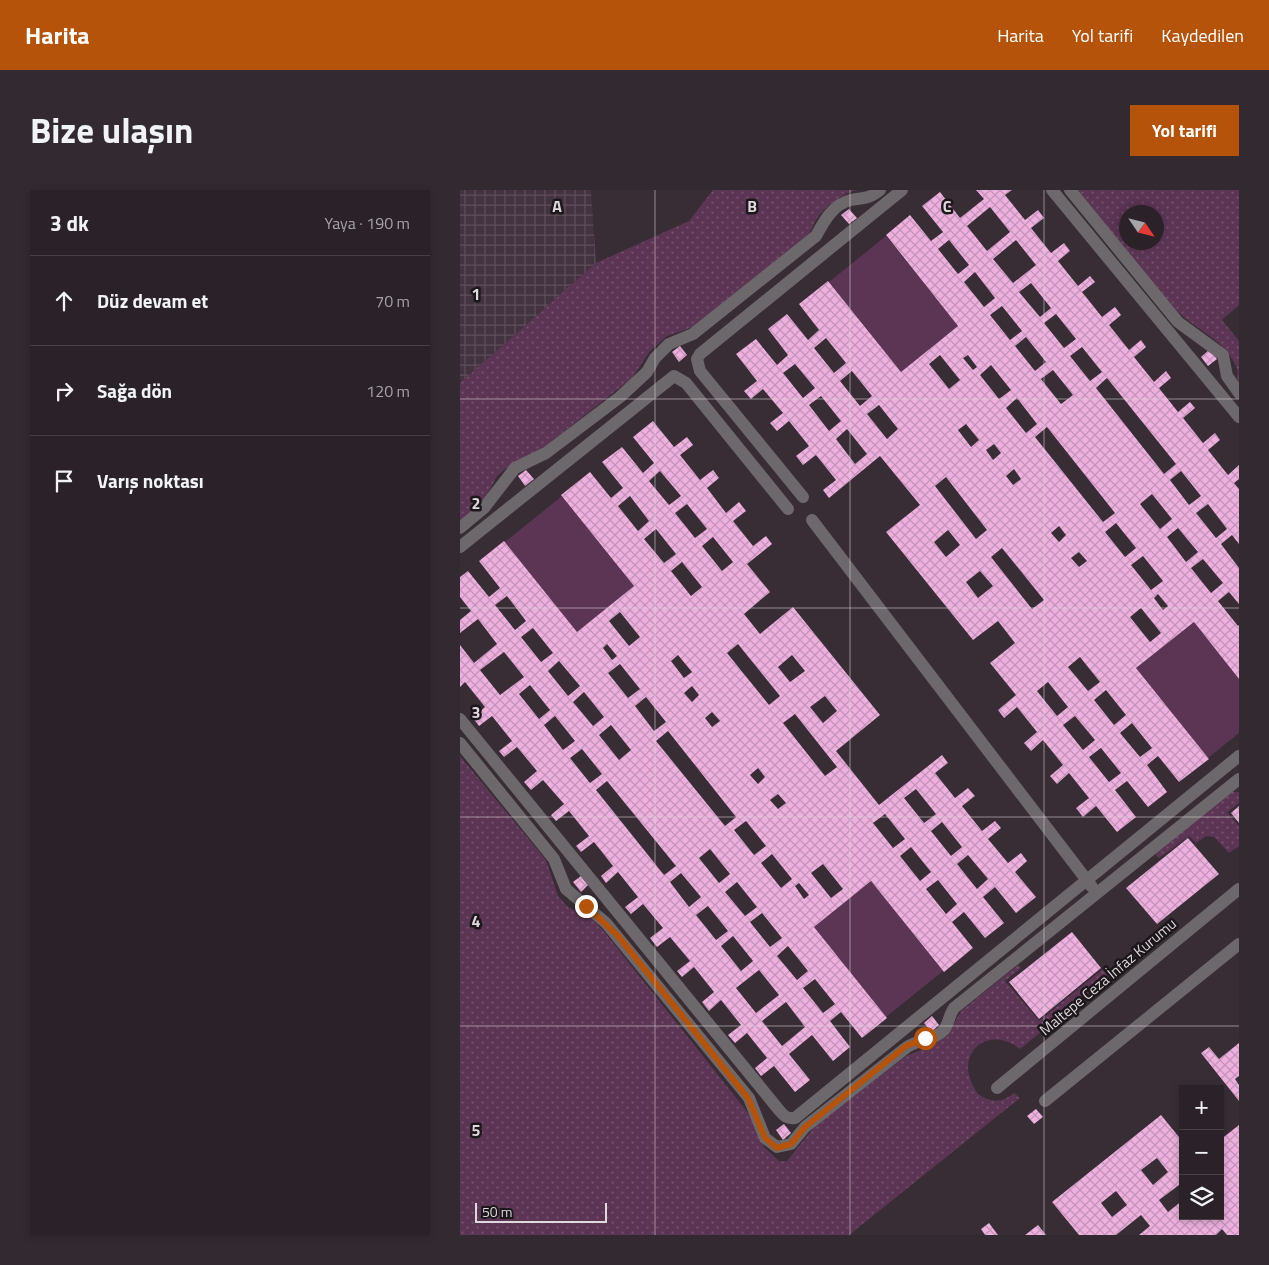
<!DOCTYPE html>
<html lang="tr">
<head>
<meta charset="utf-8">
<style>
  body { margin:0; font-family:"Titillium Web",sans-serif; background:#322a30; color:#f1f3f6 }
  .controls { position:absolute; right:15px; bottom:15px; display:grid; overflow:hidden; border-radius:0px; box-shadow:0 2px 8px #0003 }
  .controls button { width:45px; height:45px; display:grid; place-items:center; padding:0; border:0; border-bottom:1px solid #463f45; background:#2a2228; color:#f1f3f6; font:25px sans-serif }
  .compass { position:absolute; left:659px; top:15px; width:45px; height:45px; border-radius:50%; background:#2a2228; box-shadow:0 2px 8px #0003; rotate:125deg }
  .scale { position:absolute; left:15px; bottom:12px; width:132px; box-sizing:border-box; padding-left:5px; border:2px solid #dfd8dd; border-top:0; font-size:14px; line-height:18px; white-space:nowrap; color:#dfd8dd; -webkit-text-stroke:4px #1c171b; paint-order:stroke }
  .stop { position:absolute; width:15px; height:15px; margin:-11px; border:4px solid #b45309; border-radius:50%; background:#fff }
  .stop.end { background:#b45309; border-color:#fff; box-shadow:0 1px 5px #0008 }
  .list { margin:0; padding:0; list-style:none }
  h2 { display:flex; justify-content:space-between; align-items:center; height:65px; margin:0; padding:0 20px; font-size:21px }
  h2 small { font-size:16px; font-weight:400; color:#a5a4a8 }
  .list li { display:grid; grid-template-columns:32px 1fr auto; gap:15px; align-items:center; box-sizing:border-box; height:90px; padding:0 20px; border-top:1px solid #463f45 }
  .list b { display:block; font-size:19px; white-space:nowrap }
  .list em { font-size:16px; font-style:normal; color:#a5a4a8 }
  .icon { flex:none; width:28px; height:28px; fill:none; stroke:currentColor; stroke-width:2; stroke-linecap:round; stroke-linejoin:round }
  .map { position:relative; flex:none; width:779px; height:1045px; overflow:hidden; border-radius:0px }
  header { display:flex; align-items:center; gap:30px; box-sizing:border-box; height:70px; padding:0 25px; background:#b45309; color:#fff }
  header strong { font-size:24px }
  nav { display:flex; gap:28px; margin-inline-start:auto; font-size:18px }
  .intro { display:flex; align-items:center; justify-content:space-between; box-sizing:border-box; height:120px; padding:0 30px }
  h1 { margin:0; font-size:35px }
  .button { padding:12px 22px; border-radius:0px; background:#b45309; color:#fff; font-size:18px; font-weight:700 }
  main { display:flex; gap:30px; padding:0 30px }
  aside { flex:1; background:#2a2228; border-radius:0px; box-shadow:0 2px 8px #0003 }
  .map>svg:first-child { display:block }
  .industrial { fill:url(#industrial-grid) }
  .green { fill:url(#green-dots); fill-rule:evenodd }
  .pitch { fill:#5c3554 }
  .building { fill:url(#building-cross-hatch); fill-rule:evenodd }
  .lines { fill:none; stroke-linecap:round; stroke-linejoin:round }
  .minor { stroke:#6d686b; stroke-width:12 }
  .route { stroke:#b45309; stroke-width:6 }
  .grid { fill:none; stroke:#dfd8dd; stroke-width:1; stroke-opacity:0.55 }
  .labels { text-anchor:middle; stroke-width:5; stroke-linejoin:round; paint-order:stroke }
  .street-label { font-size:15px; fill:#dfd8dd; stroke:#1c171b }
  .grid-label { font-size:16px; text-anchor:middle; font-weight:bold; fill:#dfd8dd; stroke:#1c171b; stroke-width:5; stroke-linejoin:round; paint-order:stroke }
</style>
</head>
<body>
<header>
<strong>Harita</strong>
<nav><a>Harita</a><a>Yol tarifi</a><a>Kaydedilen</a></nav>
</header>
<div class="intro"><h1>Bize ulaşın</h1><a class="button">Yol tarifi</a></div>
<main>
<aside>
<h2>3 dk<small>Yaya · 190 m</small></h2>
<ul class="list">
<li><svg class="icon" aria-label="ahead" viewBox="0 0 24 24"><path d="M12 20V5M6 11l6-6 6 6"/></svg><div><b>Düz devam et</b></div><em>70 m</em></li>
<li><svg class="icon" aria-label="right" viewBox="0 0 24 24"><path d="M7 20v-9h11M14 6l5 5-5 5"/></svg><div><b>Sağa dön</b></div><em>120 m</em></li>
<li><svg class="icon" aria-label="arrive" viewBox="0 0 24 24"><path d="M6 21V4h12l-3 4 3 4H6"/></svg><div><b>Varış noktası</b></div></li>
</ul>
</aside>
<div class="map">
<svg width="779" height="1045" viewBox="0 0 779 1045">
  <defs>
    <pattern id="industrial-grid" width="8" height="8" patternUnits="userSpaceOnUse" patternTransform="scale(1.25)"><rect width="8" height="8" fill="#43323f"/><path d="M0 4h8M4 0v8" fill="none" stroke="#5e4f5a"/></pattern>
    <pattern id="green-dots" width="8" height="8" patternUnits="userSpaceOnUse" patternTransform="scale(1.25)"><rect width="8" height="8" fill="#5c3554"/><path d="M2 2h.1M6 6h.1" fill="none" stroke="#73526c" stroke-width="1.8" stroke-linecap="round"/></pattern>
    <pattern id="building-cross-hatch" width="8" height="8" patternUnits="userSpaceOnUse" patternTransform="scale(1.25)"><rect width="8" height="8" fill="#eeb0df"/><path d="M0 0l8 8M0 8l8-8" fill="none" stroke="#c394b8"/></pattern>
  </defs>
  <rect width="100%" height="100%" fill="#382d35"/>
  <!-- industrial -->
  <path class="industrial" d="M0,0H131L136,73L0,193Z"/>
  <!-- green -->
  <path class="green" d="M253,0H398C384,2 363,18 356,30C353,35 352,40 348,45L233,137L207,146L190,161L172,188L83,258L45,279L37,286L24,311L0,332V193L136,73L229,31Z
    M616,0H779V115L762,130L779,151V194C776,188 779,182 776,176C764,149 733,138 714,118ZM666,22H696V52H666Z
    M0,566L86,670L98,706L109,718L129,726L142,739L289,924L304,957L319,971H327L355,936L446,866L471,856L487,846L501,821L558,775L561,778L545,791L579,831L643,779L648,787L560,859C527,833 490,865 518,904C531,913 542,913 554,903L560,908L389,1045H0Z
    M771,602H779V613L767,622L779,636V656L769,663L754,647L746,646L736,653L729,646L699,668L696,665V661Z"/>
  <!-- pitch -->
  <path class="pitch" d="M426,46L498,136L441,182L369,92Z
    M102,306L174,396L117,442L45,352Z
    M734,432L779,489V543L748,568L676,478Z
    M411,691L483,781L426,827L354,737Z"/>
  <!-- building -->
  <path class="building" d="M516,0H552L545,5L565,30L578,20L584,28L571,38L591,63L604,53L610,61L598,71L618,96L630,86L635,92L622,102L642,127L655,117L661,125L649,135L669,160L681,150L686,157L674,167L694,192L706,181L711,188L699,198L718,222L730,212L735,218L723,228L743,253L755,243L760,250L748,260L768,285L779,275V289L774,293L779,299V354L772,345L761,354L779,378V414L769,402L758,411L778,436L779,435V489L734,432L676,478L749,569L719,592L698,566L687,575L707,602L688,617L667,591L655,600L676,627L657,642L636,616L623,627L616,618L629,608L609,583L597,594L590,586L603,575L583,550L571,561L564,553L577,542L557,517L544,528L538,520L556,505L530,473L555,453L538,431L513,450L426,342L460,315L420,266L369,308L363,300L376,290L356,265L343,275L336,266L349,256L329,231L317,241L310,233L323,223L303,199L291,209L284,201L297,191L276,164L296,149L317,175L328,165L308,139L327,124L348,150L359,140L339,114L368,91L441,182L498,136L426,45L450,25L471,51L483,42L462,16L480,2L500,28L524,9ZM530,17L550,42L527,61L507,36ZM489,50L509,75L498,84L478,59ZM556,50L576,75L553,93L533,69ZM515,82L535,108L524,117L504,92ZM571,93L591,118L580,127L559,102ZM542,116L562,141L550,150L530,125ZM596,124L616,149L604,158L584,133ZM566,147L586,172L575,181L555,156ZM366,148L386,173L374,183L354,158ZM622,157L642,182L630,191L610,166ZM480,165L500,190L489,199L469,174ZM508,165L517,177L513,180L503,168ZM335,174L355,198L343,208L323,183ZM531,175L551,200L539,209L520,185ZM593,180L613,205L601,214L581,189ZM392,181L412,206L400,216L380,191ZM647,188L716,274L704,284L636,198ZM361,206L381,231L369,241L349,215ZM557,208L577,234L566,243L546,218ZM419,215L438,239L427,249L407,224ZM506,234L519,250L511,257L498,240ZM587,237L655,323L643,332L575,247ZM387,239L407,264L395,274L376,249ZM534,254L541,263L533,270L526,260ZM554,279L561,289L553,295L546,286ZM721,281L741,306L729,315L710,290ZM486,287L527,340L516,349L475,296ZM692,304L712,329L700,339L680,314ZM748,314L767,339L756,348L736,323ZM656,333L676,358L665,367L645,342ZM599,336L606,345L599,352L591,343ZM718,338L738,362L726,372L707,347ZM488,340L500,355L486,367L474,352ZM542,358L584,410L572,419L531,367ZM619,362L627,371L619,377L611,368ZM683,366L703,391L691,400L671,375ZM743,369L763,393L751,403L731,378ZM520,381L533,396L518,408L506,392ZM698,404L708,416L703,420L694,408ZM681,418L701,443L690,452L670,427ZM620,467L640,492L628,501L608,477ZM588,492L608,517L597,526L577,501ZM646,500L666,525L654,535L634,510ZM615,526L635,550L623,560L603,535ZM672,533L692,558L680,567L660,543ZM641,558L661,583L649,592L629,567Z
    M389,19L397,28L389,34L381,25Z
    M220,156L227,165L219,172L212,162Z
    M749,160L757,169L748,176L741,167Z
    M193,231L214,257L227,247L233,255L220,265L240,290L253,280L259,288L247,298L266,323L279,312L286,321L273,331L293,356L306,346L312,354L287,374L310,402L284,424L300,444L333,417L420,525L376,561L419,615L482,565L488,573L475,583L495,608L508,598L515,606L502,616L522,641L535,631L541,638L528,649L548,673L561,663L567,671L555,682L576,707L556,723L535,697L523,707L544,733L525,748L504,722L492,732L513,758L484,782L411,691L354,737L427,828L402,848L381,822L370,831L390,857L373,871L352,845L329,864L350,890L335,902L314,876L301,886L295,878L307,868L287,843L275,853L268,845L281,835L261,810L249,821L242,812L254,802L234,777L222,787L217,781L230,771L210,747L197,757L190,748L203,738L183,714L171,724L165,717L178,707L158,682L146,693L141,686L153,676L134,652L121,662L116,656L129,646L109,621L96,631L91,625L104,614L83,590L71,600L64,592L77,581L57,557L44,567L39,561L52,551L32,526L19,536L13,528L25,517L5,492L0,497V455L14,473L37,454L18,429L0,443V430L11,421L0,407V387L8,381L29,407L40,398L19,371L44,351L117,442L174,396L101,305L130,282L151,308L163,298L142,272L162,257L183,283L194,273L173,247ZM200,281L221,306L209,315L189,291ZM170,306L189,331L178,341L158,316ZM227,314L247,339L235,348L215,323ZM196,339L216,364L204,373L184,349ZM253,347L273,372L262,381L242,356ZM222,372L242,397L231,406L211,381ZM47,406L66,431L55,440L35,415ZM160,422L180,447L169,456L149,431ZM73,438L93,463L81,472L61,447ZM147,454L157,466L152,470L143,458ZM278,454L320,506L309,515L267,463ZM44,462L64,487L40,505L20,480ZM218,465L232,482L224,488L211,471ZM332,465L345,481L330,492L318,477ZM99,471L120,496L108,506L88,481ZM160,474L180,499L168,508L148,483ZM70,495L90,520L79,529L59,504ZM232,496L239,505L232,512L224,503ZM124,502L144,527L133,536L113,512ZM365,506L377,521L363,533L350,517ZM186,507L206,532L194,541L175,516ZM252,522L260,531L252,537L245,528ZM335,524L377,577L365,586L323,533ZM95,526L115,551L103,560L84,535ZM151,535L171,560L159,570L139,545ZM208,541L276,627L265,636L196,551ZM122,559L142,584L130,593L110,568ZM298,578L305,587L298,594L290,585ZM147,591L216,676L204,685L136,600ZM456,599L476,624L464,633L444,608ZM318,604L326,613L318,619L310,610ZM425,624L445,649L433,658L413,633ZM286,631L306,656L294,665L274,640ZM482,632L502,657L491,666L471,641ZM451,657L471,682L460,691L440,666ZM250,659L270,684L259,693L239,668ZM312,664L332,689L321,698L301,673ZM508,665L528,689L517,699L497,674ZM363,674L383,699L371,708L351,683ZM221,683L241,707L229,717L210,692ZM478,690L497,714L486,724L466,699ZM277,692L297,717L285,726L265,702ZM339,693L349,705L344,709L335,696ZM248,716L268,741L256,750L236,725ZM302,723L322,748L310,757L290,732ZM273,746L293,771L281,781L261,756ZM328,756L348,781L337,790L317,766ZM299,780L319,805L296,823L276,798ZM355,789L375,814L363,823L343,798ZM326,812L345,837L322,856L302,831Z
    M66,280L74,289L65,296L58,286Z
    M779,616V633L771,623Z
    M728,648L759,684L697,734L666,698Z
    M121,686L128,695L121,702L113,692Z
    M612,742L641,778L579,829L549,792Z
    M472,826L479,835L471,842L464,833Z
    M779,853V886L775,889L779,895V911L741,863L749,857L759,869Z
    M576,919L583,927L574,934L567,926Z
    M701,925L723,952V992L699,1010L708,1022L723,1010V1026H760V950L779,935V1045H767L762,1039L756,1045H679L690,1036L681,1025L656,1045H619L592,1012ZM697,968L708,982L693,995L681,980ZM656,1001L667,1015L652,1027L641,1013Z
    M324,934L331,943L323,950L316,940Z
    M529,1033L538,1045H525L521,1039Z
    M578,1035L586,1045H565Z"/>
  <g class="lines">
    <!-- minor -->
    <path class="minor" d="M592,0L779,227
      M610,0L718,132L763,165L767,186L779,203
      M343,307L240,181L237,169L240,164L442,0
      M352,330L632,697
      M0,338L24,318L55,278L86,263L160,207L187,182L195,168L209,154L233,144L356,46C364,31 373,14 391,10C405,7 407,10 420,0
      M0,357L214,186L226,193L328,319
      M0,529L319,920C324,926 327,929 335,928L779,566
      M0,553L94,669L106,699L146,733L289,908L305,948L317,957L331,954L345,937L447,857C458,849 475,850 484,840C489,833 489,825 494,818L779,589
      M537,898L779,699
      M585,911L779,754"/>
  </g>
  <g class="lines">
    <!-- route -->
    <path class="route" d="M126,716L158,746L288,908L305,948L317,958L331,954L345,937L446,856L465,848"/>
  </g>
  <!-- grid -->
  <path class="grid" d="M195,0V1045M390,0V1045M584,0V1045M0,209H779M0,418H779M0,627H779M0,836H779"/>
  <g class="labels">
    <!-- street labels -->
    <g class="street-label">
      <text transform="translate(648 787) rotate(-40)" y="5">Maltepe Ceza İnfaz Kurumu</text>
    </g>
  </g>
  <g class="grid-label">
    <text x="97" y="22">A</text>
    <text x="292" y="22">B</text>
    <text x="487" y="22">C</text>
    <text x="16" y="110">1</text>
    <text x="16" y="319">2</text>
    <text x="16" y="528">3</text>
    <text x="16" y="737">4</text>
    <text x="16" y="946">5</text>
  </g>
</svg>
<div class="controls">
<button>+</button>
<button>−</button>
<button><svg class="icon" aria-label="layers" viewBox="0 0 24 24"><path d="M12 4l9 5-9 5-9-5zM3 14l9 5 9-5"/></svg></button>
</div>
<svg class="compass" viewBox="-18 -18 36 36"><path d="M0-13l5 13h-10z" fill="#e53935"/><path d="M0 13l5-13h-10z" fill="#a5a4a8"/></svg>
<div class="scale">50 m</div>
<div class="stop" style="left:465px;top:848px"></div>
<div class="stop end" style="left:126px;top:716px"></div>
</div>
</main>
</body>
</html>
